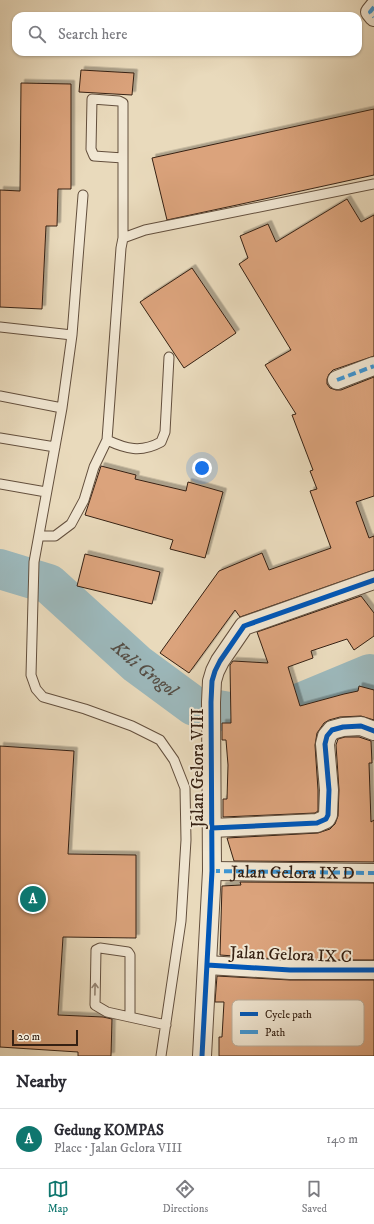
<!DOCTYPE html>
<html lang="en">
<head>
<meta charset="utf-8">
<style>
  body { margin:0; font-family:"IM FELL DW Pica",serif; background:#f2f2f3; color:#2b2b33 }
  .scale { position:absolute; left:12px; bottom:10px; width:66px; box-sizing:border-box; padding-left:4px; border:2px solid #362113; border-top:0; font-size:11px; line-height:14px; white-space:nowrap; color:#362113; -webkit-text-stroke:3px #f1e7d3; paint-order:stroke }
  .you { position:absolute; left:202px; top:468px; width:14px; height:14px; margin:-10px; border:3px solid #fff; border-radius:50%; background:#1a73e8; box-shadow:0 0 0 6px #1a73e833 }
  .badge { display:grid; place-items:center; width:26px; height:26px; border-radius:50%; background:#0f766e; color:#fff; font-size:13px; font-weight:700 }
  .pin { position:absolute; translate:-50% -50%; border:2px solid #fff; box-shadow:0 1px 4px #0006 }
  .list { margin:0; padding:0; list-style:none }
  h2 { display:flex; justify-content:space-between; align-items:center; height:52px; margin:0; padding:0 16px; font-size:17px }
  h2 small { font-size:13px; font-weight:400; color:#7c7c81 }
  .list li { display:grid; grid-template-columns:26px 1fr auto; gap:12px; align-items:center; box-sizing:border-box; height:60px; padding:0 16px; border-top:1px solid #e1e1e2 }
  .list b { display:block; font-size:15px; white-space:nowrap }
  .list p { margin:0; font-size:13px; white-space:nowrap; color:#7c7c81 }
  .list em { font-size:13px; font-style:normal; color:#7c7c81 }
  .icon { flex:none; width:22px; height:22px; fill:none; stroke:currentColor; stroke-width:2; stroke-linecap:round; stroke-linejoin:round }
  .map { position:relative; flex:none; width:374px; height:1056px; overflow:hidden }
  .search { position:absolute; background:#fff; box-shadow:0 1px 3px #0004; left:12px; right:12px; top:12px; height:44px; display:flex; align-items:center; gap:10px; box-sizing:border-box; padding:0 14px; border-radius:12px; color:#7c7c81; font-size:15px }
  .sheet { height:112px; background:#fff }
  nav { display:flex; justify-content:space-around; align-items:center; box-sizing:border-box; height:56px; border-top:1px solid #e1e1e2; background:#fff; font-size:11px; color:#7c7c81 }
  nav a { display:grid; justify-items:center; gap:2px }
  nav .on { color:#0f766e }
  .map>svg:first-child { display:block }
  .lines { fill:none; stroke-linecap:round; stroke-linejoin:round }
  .river { stroke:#9cb8bb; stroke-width:40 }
  .building { fill:#dba37c; stroke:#362113; filter:url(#shadow) }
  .service-casing { stroke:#634f3d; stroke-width:11 }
  .minor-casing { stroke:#634f3d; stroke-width:20 }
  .service { stroke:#f1e7d3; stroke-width:9 }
  .minor { stroke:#f1e7d3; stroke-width:18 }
  .quiet { stroke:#3e95d3; stroke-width:4; stroke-dasharray:8 4; stroke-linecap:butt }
  .cycleway-casing { stroke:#f1e7d3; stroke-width:8 }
  .cycleway { stroke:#0057b8; stroke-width:5 }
  .oneway { stroke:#948473 }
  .labels { text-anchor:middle; stroke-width:4; stroke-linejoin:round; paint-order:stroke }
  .street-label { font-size:17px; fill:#362113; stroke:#f1e7d3 }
  .water-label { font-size:18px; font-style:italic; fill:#554e45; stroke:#f1e7d3 }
  .key { fill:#f1e7d3; stroke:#b9ac99; stroke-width:1 }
  .key-label { font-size:11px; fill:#362113 }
</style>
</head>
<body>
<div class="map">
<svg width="374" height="1056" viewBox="0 0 374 1056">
  <defs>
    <filter id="shadow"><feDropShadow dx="3.5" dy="-3.5" stdDeviation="0" flood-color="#0004"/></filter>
  </defs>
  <rect width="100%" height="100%" fill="#e9dabc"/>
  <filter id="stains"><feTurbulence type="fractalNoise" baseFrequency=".005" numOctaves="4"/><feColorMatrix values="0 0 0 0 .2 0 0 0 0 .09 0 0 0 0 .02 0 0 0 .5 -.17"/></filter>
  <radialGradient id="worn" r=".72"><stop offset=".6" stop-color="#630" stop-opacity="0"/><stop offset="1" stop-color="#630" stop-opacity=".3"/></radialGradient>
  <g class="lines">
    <!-- river -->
    <path class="river" id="s1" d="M0,569L49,584L137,664L194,706L264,718L370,674L374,675"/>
  </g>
  <!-- building -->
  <path class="building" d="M81,70L134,73L132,95L79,92Z
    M21,83L71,84V189H58L57,226H46L42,309L0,307V190L20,191Z
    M374,109V175L237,205L167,220L152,158Z
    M347,199L361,222L374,215V356L333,370L329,374L327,379V384L330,388L336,390H341L374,377V496L356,502L369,538L374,536V570L240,617L235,610L189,673L160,653L219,571L262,553L269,570L331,548L310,491L317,489L310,471L313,470L292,415L296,414L265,365L291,350L239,264L248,258L240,236L268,224L276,242Z
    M192,268L236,333L184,368L140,302Z
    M101,466L136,475L135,479L186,491L188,482L223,492L205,558L170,549L173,540L85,515Z
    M85,554L160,572L152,604L77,586Z
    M361,596L374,613V636L354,650L347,639L311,651L313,658L288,667L300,706L344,694L358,691L359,686L374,690V720L361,716L340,717L329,720L324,723L317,733L315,745L318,790V811L315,813L223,817V799H227L228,765L226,740H222V723H231L230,665L233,661L268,663L257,632Z
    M345,737H359L371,741L372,763H369L371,822L374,820V862L234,861L227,838L318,833L330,829L335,824L338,816L339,790L336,745L338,739Z
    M0,746L74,751L68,854L136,855V938L63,937L58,1015L103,1017L112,1019L111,1056H78V1052L0,1047Z
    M240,882L374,883V960H290L220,955L222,886L241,885Z
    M217,976L290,980H374V1056H219V1037H222L224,1002H215Z"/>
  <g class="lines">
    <defs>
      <path id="service" d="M123,158L94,156L91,149L92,99L119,101L123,103V238
        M83,195L72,335L62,408L34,562L31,675L36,689L43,697L85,709L132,726L160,740L174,760L185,788L186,840L181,921L161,1056
        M0,327L72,335
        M0,396L62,408
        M0,438L55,447
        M107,440C126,449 141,453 161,442L165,432L169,357
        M0,484L46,492
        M39,536H55L71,524L84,500L94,467L107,440L121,248L123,238L145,230L374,184
        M130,1017V955L128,952L100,948L96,950L95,1005L107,1012L166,1025"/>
      <g id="minor">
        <path d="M374,7L370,12L374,17"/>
        <path d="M337,380L374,366"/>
        <path d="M212,828L317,823L326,819L328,815L329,790L325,744L327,736L332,730L343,727L361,726L374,731"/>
        <path id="s2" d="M212,871L374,873"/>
        <path d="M207,965L290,970H374"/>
        <path d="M202,1056L212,871L211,702L212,681L215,671L220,661L244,626L374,580"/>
      </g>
    </defs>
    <!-- service casing -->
    <use href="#service" class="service-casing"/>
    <!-- minor casing -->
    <use href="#minor" class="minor-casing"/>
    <!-- service -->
    <use href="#service" class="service"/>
    <!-- minor -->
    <use href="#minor" class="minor"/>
    <!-- quiet -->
    <path class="quiet" d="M374,7L370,12L374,17
      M337,380L374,366
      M212,871L374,873"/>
    <defs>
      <path id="cycleway" d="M212,828L317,823L326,819L328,815L329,790L325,744L327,736L332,730L343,727L361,726L374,731
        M207,965L290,970H374
        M202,1056L212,871L211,702L212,681L215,671L220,661L244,626L374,580"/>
    </defs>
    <!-- cycleway casing -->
    <use href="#cycleway" class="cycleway-casing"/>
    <!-- cycleway -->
    <use href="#cycleway" class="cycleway"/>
  </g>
  <!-- one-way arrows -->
  <defs><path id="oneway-shaft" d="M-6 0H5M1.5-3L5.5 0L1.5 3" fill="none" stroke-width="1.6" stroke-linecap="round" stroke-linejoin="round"/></defs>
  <use class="oneway" href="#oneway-shaft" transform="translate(95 989) rotate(-89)"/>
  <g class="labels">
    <!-- street labels -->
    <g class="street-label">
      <text transform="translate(197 768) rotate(-90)" y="6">Jalan Gelora VIII</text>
      <text dy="6" stroke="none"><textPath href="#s2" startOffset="81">Jalan Gelora IX D</textPath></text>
      <text transform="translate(291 954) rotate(2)" y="6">Jalan Gelora IX C</text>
    </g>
    <!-- water labels -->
    <g class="water-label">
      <text dy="6" stroke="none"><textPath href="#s1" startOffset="179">Kali Grogol</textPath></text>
    </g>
  </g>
  <!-- legend -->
  <rect x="232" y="1000" width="132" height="46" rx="6" class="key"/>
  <rect x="240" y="1012" width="18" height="4" fill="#0057b8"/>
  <rect x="240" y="1030" width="18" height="4" fill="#3e95d3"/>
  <g class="key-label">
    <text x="265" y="1018">Cycle path</text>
    <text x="265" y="1036">Path</text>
  </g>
  <rect width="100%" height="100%" filter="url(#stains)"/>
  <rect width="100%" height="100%" fill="url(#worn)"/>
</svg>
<div class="scale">20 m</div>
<div class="you"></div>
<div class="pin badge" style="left:33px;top:899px">A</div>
<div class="search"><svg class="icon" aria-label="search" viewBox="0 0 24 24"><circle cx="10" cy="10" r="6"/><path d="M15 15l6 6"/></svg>Search here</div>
</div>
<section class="sheet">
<h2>Nearby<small></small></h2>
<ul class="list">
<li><span class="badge">A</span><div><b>Gedung KOMPAS</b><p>Place · Jalan Gelora VIII</p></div><em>140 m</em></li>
</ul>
</section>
<nav>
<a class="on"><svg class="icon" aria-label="map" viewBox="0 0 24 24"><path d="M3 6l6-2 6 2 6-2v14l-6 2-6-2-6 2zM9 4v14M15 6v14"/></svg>Map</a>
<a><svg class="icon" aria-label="directions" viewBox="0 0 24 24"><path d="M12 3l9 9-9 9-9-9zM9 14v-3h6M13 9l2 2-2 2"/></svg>Directions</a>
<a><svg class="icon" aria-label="saved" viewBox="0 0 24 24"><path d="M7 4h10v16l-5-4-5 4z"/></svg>Saved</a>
</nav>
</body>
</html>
